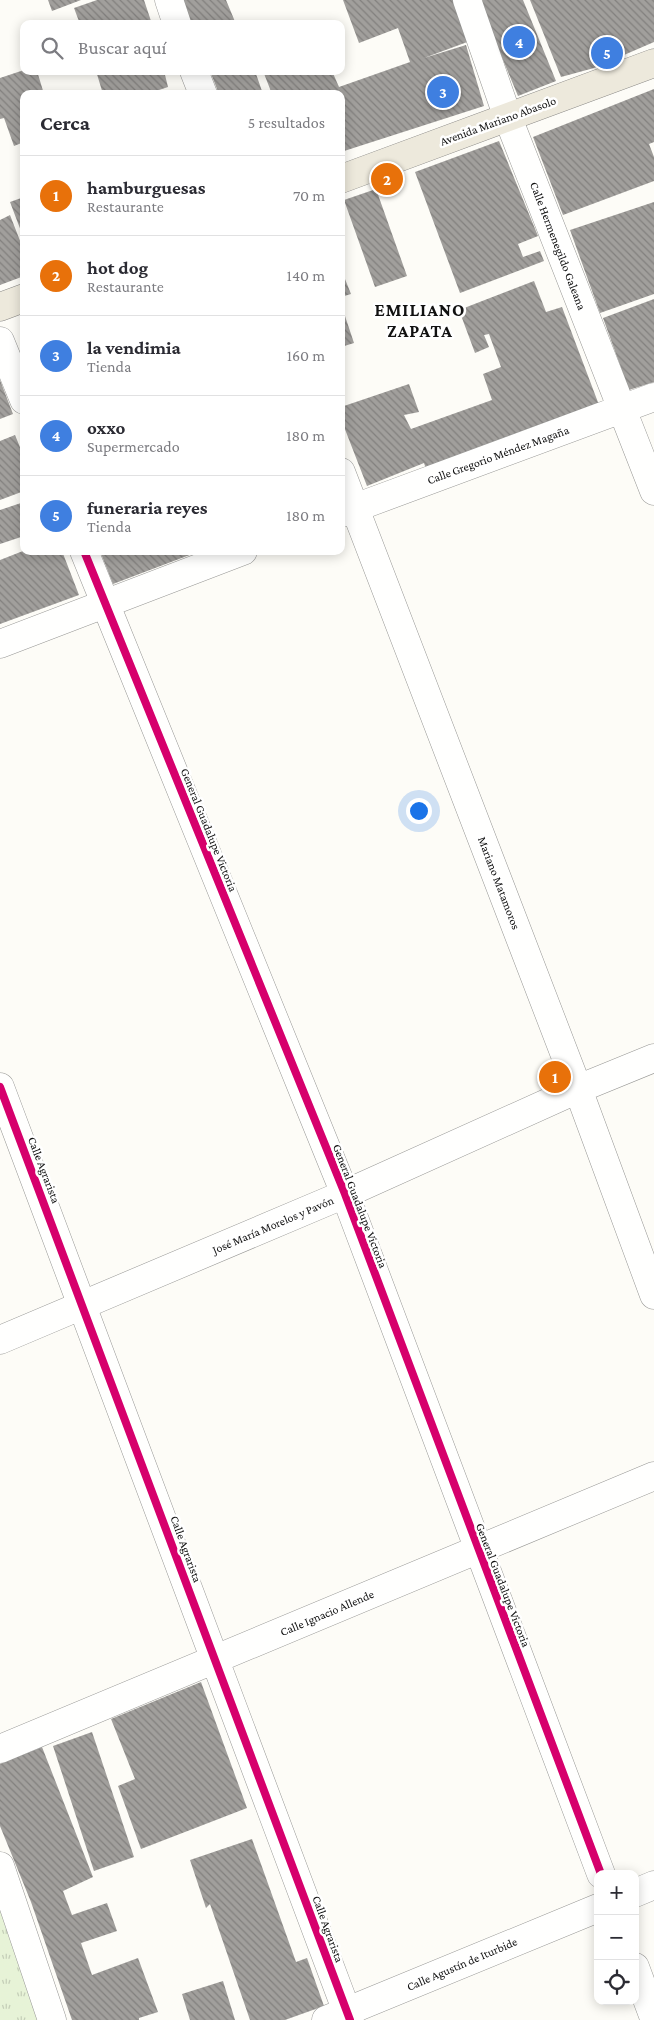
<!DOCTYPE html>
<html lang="es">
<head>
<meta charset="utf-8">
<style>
  body { margin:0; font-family:"Crimson Pro",serif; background:#f7f7f7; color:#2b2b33 }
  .controls { position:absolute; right:15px; bottom:15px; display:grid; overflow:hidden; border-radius:10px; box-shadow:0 2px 12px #0003 }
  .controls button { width:45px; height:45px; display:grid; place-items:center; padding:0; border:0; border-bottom:1px solid #e1e1e2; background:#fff; color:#2b2b33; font:25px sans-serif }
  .you { position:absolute; left:418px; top:810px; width:18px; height:18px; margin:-12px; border:4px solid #fff; border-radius:50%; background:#1a73e8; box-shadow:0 0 0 8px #1a73e833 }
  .badge { display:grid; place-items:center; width:32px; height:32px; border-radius:50%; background:#646362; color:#fff; font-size:16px; font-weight:700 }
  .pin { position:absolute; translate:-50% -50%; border:2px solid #fff; box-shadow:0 1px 5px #0006 }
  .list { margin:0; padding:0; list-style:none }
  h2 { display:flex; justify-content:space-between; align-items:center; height:65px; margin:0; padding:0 20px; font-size:21px }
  h2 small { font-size:16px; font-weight:400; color:#7c7c81 }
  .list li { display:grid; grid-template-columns:32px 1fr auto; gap:15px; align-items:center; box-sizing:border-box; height:80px; padding:0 20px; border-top:1px solid #e1e1e2 }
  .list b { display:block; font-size:19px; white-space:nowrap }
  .list p { margin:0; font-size:16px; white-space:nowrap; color:#7c7c81 }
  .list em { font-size:16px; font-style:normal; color:#7c7c81 }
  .icon { flex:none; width:28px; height:28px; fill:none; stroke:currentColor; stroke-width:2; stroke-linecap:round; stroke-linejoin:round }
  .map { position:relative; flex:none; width:654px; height:2020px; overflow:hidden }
  .search { position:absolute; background:#fff; box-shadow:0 2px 12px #0003; left:20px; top:20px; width:325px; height:55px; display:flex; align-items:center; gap:12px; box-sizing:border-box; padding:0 18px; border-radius:10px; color:#7c7c81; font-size:19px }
  .panel { position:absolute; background:#fff; box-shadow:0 2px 12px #0003; left:20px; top:90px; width:325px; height:465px; border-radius:10px }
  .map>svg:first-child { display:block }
  .park { fill:url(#park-tufts) }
  .building { fill:url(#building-back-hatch) }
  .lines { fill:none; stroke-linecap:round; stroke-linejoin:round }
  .minor-casing { stroke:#979795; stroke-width:29 }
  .major-casing { stroke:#858482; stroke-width:29 }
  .minor { stroke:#fffffe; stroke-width:28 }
  .major { stroke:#ede9dc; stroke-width:28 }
  .cycleway-casing { stroke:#fff; stroke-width:11 }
  .cycleway { stroke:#d6006c; stroke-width:8 }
  .labels { text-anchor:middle; stroke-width:5; stroke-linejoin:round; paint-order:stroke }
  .street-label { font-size:12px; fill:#111; stroke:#fff }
  .district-label { font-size:18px; font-weight:bold; letter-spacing:1px; fill:#111; stroke:#fff }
</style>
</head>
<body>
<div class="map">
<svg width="654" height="2020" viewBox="0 0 654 2020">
  <defs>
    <pattern id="park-tufts" width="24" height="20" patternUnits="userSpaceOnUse" patternTransform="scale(1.25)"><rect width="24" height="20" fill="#e7f3d7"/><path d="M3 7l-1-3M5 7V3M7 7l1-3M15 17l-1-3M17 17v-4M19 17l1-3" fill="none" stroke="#c5cfb8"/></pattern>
    <pattern id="building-back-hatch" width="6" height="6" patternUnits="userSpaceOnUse" patternTransform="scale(1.25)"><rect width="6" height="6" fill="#a19f9c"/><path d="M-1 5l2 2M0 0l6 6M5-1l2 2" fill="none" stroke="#82807e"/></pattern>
  </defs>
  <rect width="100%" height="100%" fill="#fdfcf7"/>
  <!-- park -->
  <path class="park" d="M0,1882L52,2020H0Z"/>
  <!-- building -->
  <path class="building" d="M48,0H81L52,11Z
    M97,0H144L152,24H80L74,8Z
    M182,0H226L236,24H191Z
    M343,0H456L470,41L424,58L466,45L484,106L341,152V94H272L263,71H332L339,87L410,62L398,28L359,43Z
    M483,0H523L556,81L518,96L479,2Z
    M530,0H654V42L594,68L561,77Z
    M24,70L37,71L44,94H24V142L14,146L4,118L0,119V78Z
    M96,71H164L168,87L147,94H103Z
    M210,71H255L263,94H219Z
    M654,89V142L649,144L654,157V181L563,215L533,137Z
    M499,141L538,236L518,244L523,257L540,251L544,261L460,293L415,172Z
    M376,189L407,276L375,287L344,200Z
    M24,197V239L10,202Z
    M654,202V294L600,313L570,230Z
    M10,215L24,251V276L0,285V220Z
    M341,269L351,294L341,297Z
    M534,281L546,312L562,307L599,405L426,469L424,463L367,486L341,419V407L409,384L419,412L404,415L411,429L492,400L483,374L501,367L489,334L484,335L489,347L475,353L459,310Z
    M654,299V382L629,390L603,318Z
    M341,304L354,343L341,347Z
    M0,380L13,414L0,419Z
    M15,435L24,457V491L0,500V441Z
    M24,502V536L0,544V510Z
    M23,551H62L79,595L0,624V560Z
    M100,551H200L113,584Z
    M201,1682L247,1808L141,1849L118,1786L135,1779L111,1719Z
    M92,1732L134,1857L94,1871L53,1746Z
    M42,1747L93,1877L63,1891L72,1915L107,1903L117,1931L81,1943L92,1975L138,1958L158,2012L139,2018V2020H72L31,1902L0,1826V1764Z
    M252,1839L296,1962L307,1958L324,2006L285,2020H250L210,1904L206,1908L190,1860Z
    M223,1981L235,2020H190L182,1994Z"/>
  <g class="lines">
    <defs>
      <path id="minor" d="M169,0L177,24
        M467,0L508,118L654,491
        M194,71L203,94
        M0,341L24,400
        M341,472L578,1089L654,1295
        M341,513L654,397
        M84,551L345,1194L601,1874
        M0,644L243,551
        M0,1087L350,2020
        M0,1340L345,1194L578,1089L654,1058
        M0,1749L654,1476
        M0,1866L52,2020
        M635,1893L654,1885
        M635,1967L654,2018
        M326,2020L598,1908"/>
      <path id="major" d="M341,179L654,63
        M0,307L24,298"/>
    </defs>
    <!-- minor casing -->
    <use href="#minor" class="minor-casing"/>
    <!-- major casing -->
    <use href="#major" class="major-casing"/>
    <!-- minor -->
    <use href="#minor" class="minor"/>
    <!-- major -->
    <use href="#major" class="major"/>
    <defs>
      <path id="cycleway" d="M84,551L345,1194L601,1874
        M0,1087L350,2020"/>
    </defs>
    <!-- cycleway casing -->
    <use href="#cycleway" class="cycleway-casing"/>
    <!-- cycleway -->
    <use href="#cycleway" class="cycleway"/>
  </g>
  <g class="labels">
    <!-- street labels -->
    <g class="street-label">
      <text transform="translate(498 121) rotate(-20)" y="4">Avenida Mariano Abasolo</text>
      <text transform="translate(558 246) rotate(69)" y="4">Calle Hermenegildo Galeana</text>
      <text transform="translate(498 455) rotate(-20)" y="4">Calle Gregorio Méndez Magaña</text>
      <text transform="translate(209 830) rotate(68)" y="4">General Guadalupe Victoria</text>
      <text transform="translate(499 883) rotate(69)" y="4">Mariano Matamoros</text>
      <text transform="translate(44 1170) rotate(69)" y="4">Calle Agrarista</text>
      <text transform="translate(360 1206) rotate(69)" y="4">General Guadalupe Victoria</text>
      <text transform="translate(273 1225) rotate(-23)" y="4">José María Morelos y Pavón</text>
      <text transform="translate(186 1549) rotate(70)" y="4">Calle Agrarista</text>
      <text transform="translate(503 1585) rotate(69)" y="4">General Guadalupe Victoria</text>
      <text transform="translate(327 1613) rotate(-23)" y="4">Calle Ignacio Allende</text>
      <text transform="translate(328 1929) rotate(70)" y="4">Calle Agrarista</text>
      <text transform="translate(462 1964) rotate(-23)" y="4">Calle Agustín de Iturbide</text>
    </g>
    <!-- district labels -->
    <g class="district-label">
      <text x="420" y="316">EMILIANO<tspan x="420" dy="21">ZAPATA</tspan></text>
    </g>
  </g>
</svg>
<div class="controls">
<button>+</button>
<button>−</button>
<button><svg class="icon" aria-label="locate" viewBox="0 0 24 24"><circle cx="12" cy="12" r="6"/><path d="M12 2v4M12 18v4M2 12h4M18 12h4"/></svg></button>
</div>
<div class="you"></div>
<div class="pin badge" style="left:555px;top:1077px;background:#e8710a">1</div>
<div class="pin badge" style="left:387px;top:179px;background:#e8710a">2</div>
<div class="pin badge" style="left:443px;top:92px;background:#3f7fe0">3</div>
<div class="pin badge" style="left:519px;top:42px;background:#3f7fe0">4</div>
<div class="pin badge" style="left:607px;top:53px;background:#3f7fe0">5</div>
<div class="search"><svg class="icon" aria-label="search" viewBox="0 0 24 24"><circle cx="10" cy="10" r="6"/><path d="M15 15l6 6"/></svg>Buscar aquí</div>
<section class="panel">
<h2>Cerca<small>5 resultados</small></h2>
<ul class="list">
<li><span class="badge" style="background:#e8710a">1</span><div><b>hamburguesas</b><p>Restaurante</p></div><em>70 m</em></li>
<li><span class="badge" style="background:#e8710a">2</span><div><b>hot dog</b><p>Restaurante</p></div><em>140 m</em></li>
<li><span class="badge" style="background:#3f7fe0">3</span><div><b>la vendimia</b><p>Tienda</p></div><em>160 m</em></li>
<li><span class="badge" style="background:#3f7fe0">4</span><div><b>oxxo</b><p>Supermercado</p></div><em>180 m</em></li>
<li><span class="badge" style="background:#3f7fe0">5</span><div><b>funeraria reyes</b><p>Tienda</p></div><em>180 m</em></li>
</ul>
</section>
</div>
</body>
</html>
